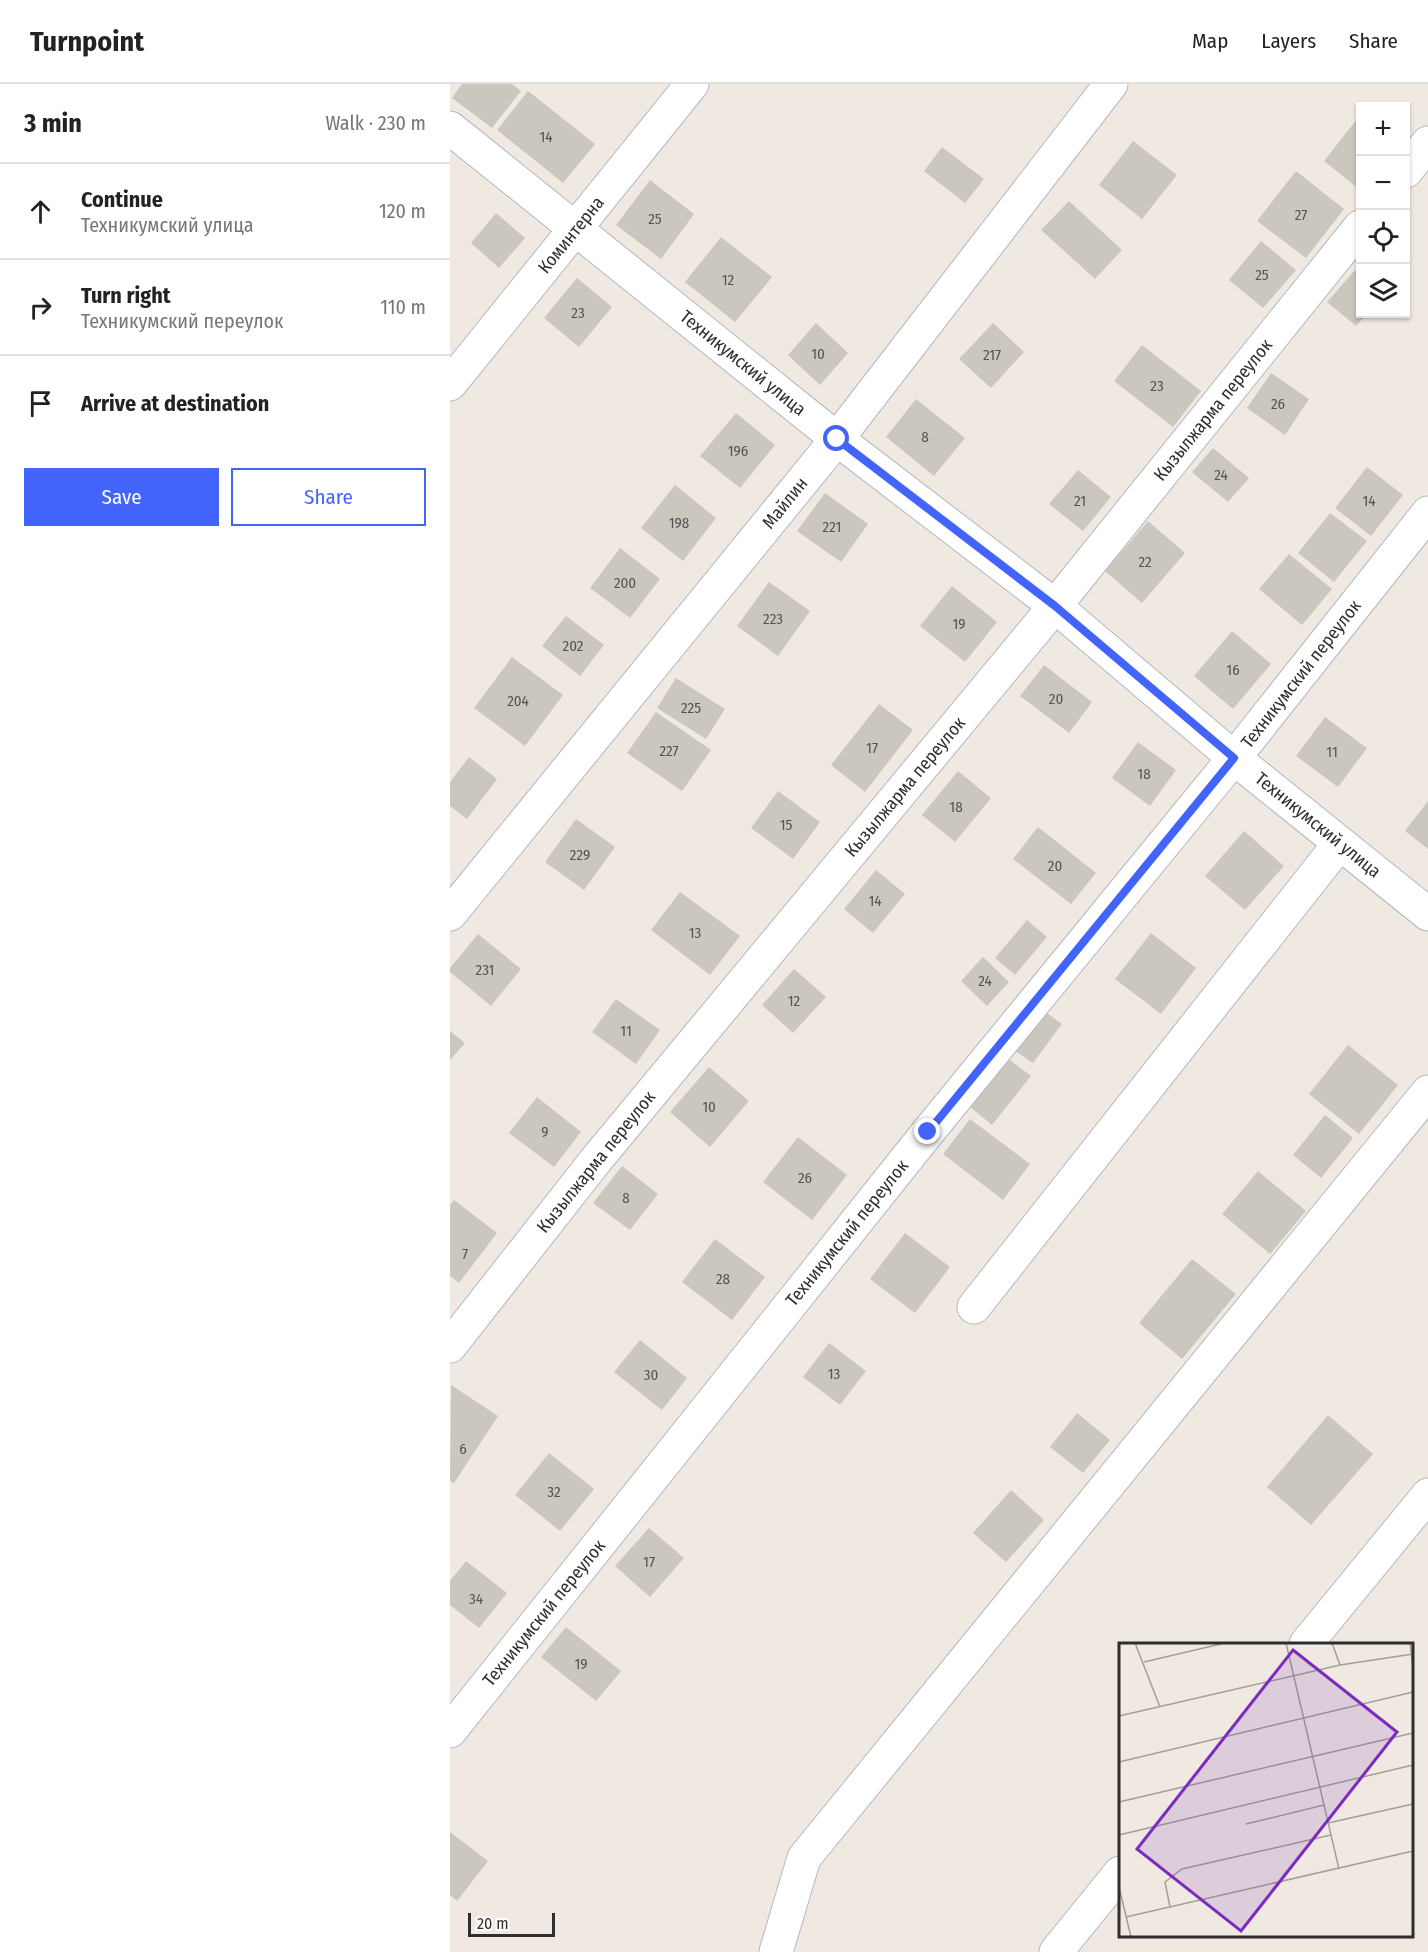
<!DOCTYPE html>
<html lang="en">
<head>
<meta charset="utf-8">
<style>
  body { margin:0; font-family:"Fira Sans Condensed",sans-serif; background:#f6f6f6; color:#222 }
  .controls { position:absolute; right:18px; top:18px; display:grid; overflow:hidden; border-radius:0px; box-shadow:0 2px 4px #0004 }
  .controls button { width:54px; height:54px; display:grid; place-items:center; padding:0; border:0; border-bottom:2px solid #e0e0e0; background:#fff; color:#222; font:30px sans-serif }
  .scale { position:absolute; left:18px; bottom:15px; width:87px; box-sizing:border-box; padding-left:6px; border:3px solid #2e2e2e; border-top:0; font-size:16px; line-height:21px; white-space:nowrap; color:#2e2e2e; -webkit-text-stroke:4px #fff; paint-order:stroke }
  .stop { position:absolute; width:18px; height:18px; margin:-14px; border:4px solid #4264fb; border-radius:50%; background:#fff }
  .stop.end { background:#4264fb; border-color:#fff; box-shadow:0 2px 6px #0008 }
  .list { margin:0; padding:0; list-style:none }
  h2 { display:flex; justify-content:space-between; align-items:center; height:78px; margin:0; padding:0 24px; font-size:26px }
  h2 small { font-size:20px; font-weight:400; color:#767676 }
  .list li { display:grid; grid-template-columns:39px 1fr auto; gap:18px; align-items:center; box-sizing:border-box; height:96px; padding:0 24px; border-top:2px solid #e0e0e0 }
  .list b { display:block; font-size:22px; white-space:nowrap }
  .list p { margin:0; font-size:20px; white-space:nowrap; color:#767676 }
  .list em { font-size:20px; font-style:normal; color:#767676 }
  .actions { display:flex; gap:12px; padding:18px 24px }
  .actions a { flex:1; padding:14px 0; border:2px solid #4264fb; border-radius:0px; text-align:center; font-size:21px; color:#4264fb }
  .actions .main { background:#4264fb; color:#fff }
  .icon { flex:none; width:33px; height:33px; fill:none; stroke:currentColor; stroke-width:2; stroke-linecap:round; stroke-linejoin:round }
  .map { position:relative; flex:none; width:978px; height:1868px; overflow:hidden }
  header { display:flex; align-items:center; gap:36px; box-sizing:border-box; height:84px; padding:0 30px; background:#fff; border-bottom:2px solid #e0e0e0 }
  header strong { font-size:28px }
  nav { display:flex; gap:33px; margin-inline-start:auto; font-size:21px }
  main { display:flex }
  aside { flex:1; background:#fff }
  .map>svg:first-child { display:block }
  .building { fill:#cbc7bf }
  .lines { fill:none; stroke-linecap:round; stroke-linejoin:round }
  .minor-casing { stroke:#b4b7c1; stroke-width:35 }
  .minor { stroke:#fff; stroke-width:33 }
  .route { stroke:#4264fb; stroke-width:8 }
  .labels { text-anchor:middle; stroke-width:6; stroke-linejoin:round; paint-order:stroke }
  .number-label { font-size:15px; fill:#555452 }
  .street-label { font-size:18px; fill:#2e2e2e; stroke:#fff }
  .inset-road { fill:none; stroke:#a29e99; stroke-width:1.5 }
  .view { fill:#7b2cbf; fill-opacity:0.15; stroke:#7b2cbf; stroke-width:3 }
  .inset-edge { fill:none; stroke:#2e2e2e; stroke-width:3 }
</style>
</head>
<body>
<header>
<strong>Turnpoint</strong>
<nav><a>Map</a><a>Layers</a><a>Share</a></nav>
</header>
<main>
<aside>
<h2>3 min<small>Walk · 230 m</small></h2>
<ul class="list">
<li><svg class="icon" aria-label="ahead" viewBox="0 0 24 24"><path d="M12 20V5M6 11l6-6 6 6"/></svg><div><b>Continue</b><p>Техникумский улица</p></div><em>120 m</em></li>
<li><svg class="icon" aria-label="right" viewBox="0 0 24 24"><path d="M7 20v-9h11M14 6l5 5-5 5"/></svg><div><b>Turn right</b><p>Техникумский переулок</p></div><em>110 m</em></li>
<li><svg class="icon" aria-label="arrive" viewBox="0 0 24 24"><path d="M6 21V4h12l-3 4 3 4H6"/></svg><div><b>Arrive at destination</b></div></li>
</ul>
<div class="actions"><a class="main">Save</a><a>Share</a></div>
</aside>
<div class="map">
<svg width="978" height="1868" viewBox="0 0 978 1868">
  <rect width="100%" height="100%" fill="#efe9e1"/>
  <!-- building -->
  <path class="building" d="M12,0H62L71,7L42,44L2,14Z
    M78,7L145,60L113,99L47,46Z
    M907,35L910,38V106L874,77Z
    M683,57L727,91L692,135L649,101Z
    M492,63L534,95L515,119L474,87Z
    M846,87L894,125L856,174L807,137Z
    M200,96L244,130L211,175L166,141Z
    M619,117L672,166L645,195L591,146Z
    M46,129L75,154L49,184L21,159Z
    M271,153L322,193L285,238L235,198Z
    M811,157L846,186L813,224L779,196Z
    M905,186L910,190V230H917L906,242L877,218Z
    M127,194L162,223L129,263L94,234Z
    M366,239L398,269L370,301L338,271Z
    M543,239L574,268L541,304L509,275Z
    M692,261L751,307L723,343L664,297Z
    M821,289L859,315L835,351L797,324Z
    M466,315L515,354L484,392L436,353Z
    M286,329L325,361L290,404L250,372Z
    M763,364L799,394L778,418L742,388Z
    M917,383L953,411L921,452L885,424Z
    M628,386L661,413L633,447L599,420Z
    M225,401L266,434L233,477L191,444Z
    M375,409L418,440L391,478L347,447Z
    M880,429L917,457L884,498L848,469Z
    M698,437L735,469L692,519L655,487Z
    M170,464L210,495L180,534L140,504Z
    M839,470L882,505L852,541L809,505Z
    M319,498L360,527L328,572L287,542Z
    M502,502L547,538L515,578L470,542Z
    M116,532L154,561L130,592L92,562Z
    M782,547L821,580L783,625L744,592Z
    M62,573L113,611L75,662L24,624Z
    M594,581L642,618L619,649L570,612Z
    M226,594L275,625L256,655L207,624Z
    M429,620L463,646L415,708L381,681Z
    M206,628L261,666L232,707L177,669Z
    M875,633L917,664L888,703L846,672Z
    M688,658L726,686L700,722L662,694Z
    M19,673L47,695L17,735L0,722V698Z
    M508,687L541,714L505,758L472,731Z
    M328,707L370,738L343,775L301,744Z
    M978,717V765L955,747Z
    M126,735L165,763L134,806L95,778Z
    M588,743L646,789L621,820L563,775Z
    M794,747L834,782L795,826L755,792Z
    M426,786L455,810L423,849L394,825Z
    M230,808L290,852L260,891L201,846Z
    M577,836L597,853L565,891L545,874Z
    M701,849L746,884L711,930L665,895Z
    M28,850L71,885L41,922L0,888V884Z
    M533,873L559,898L537,922L511,897Z
    M344,885L376,913L343,949L312,921Z
    M166,915L210,946L186,980L142,948Z
    M590,924L612,940L583,979L561,964Z
    M0,947L15,959L0,976Z
    M898,961L948,1001L909,1050L859,1010Z
    M552,970L581,992L542,1041L513,1017Z
    M259,983L299,1017L260,1063L220,1028Z
    M87,1013L131,1048L104,1083L59,1049Z
    M875,1031L903,1054L871,1094L843,1071Z
    M520,1035L580,1080L553,1116L493,1070Z
    M348,1053L397,1091L362,1136L313,1098Z
    M172,1082L208,1110L180,1146L143,1119Z
    M808,1087L856,1127L820,1170L772,1130Z
    M4,1116L47,1149L9,1199L0,1192V1121Z
    M455,1149L500,1183L465,1229L420,1195Z
    M265,1155L315,1193L282,1236L232,1198Z
    M742,1175L786,1210L732,1275L689,1239Z
    M190,1256L237,1294L212,1326L164,1288Z
    M379,1259L416,1287L390,1321L353,1293Z
    M1,1301L48,1332L4,1399L0,1397Z
    M627,1329L660,1356L633,1389L600,1363Z
    M878,1331L923,1370L861,1441L817,1403Z
    M99,1369L144,1405L110,1447L65,1411Z
    M561,1406L594,1436L556,1478L523,1449Z
    M199,1444L234,1474L200,1513L165,1482Z
    M16,1477L57,1509L29,1544L0,1521V1497Z
    M116,1543L171,1587L146,1617L91,1573Z
    M0,1748L38,1777L7,1817L0,1811Z"/>
  <g class="lines">
    <defs>
      <path id="minor" d="M0,44L387,355L605,522L784,674L978,830
        M956,87L978,59
        M0,300L242,0
        M0,830L387,355L661,0
        M524,1223L890,759
        M0,1262L146,1076L605,522L910,143
        M856,1560L978,1411
        M0,1647L478,1048L784,674L978,429
        M326,1868L354,1774L978,1008
        M606,1868L670,1789"/>
    </defs>
    <!-- minor casing -->
    <use href="#minor" class="minor-casing"/>
    <!-- minor -->
    <use href="#minor" class="minor"/>
  </g>
  <g class="lines">
    <!-- route -->
    <path class="route" d="M387,355L605,522L784,674L478,1048"/>
  </g>
  <g class="labels">
    <!-- number labels -->
    <g class="number-label">
      <text x="96" y="58">14</text>
      <text x="851" y="136">27</text>
      <text x="205" y="140">25</text>
      <text x="812" y="196">25</text>
      <text x="278" y="201">12</text>
      <text x="128" y="234">23</text>
      <text x="368" y="275">10</text>
      <text x="542" y="276">217</text>
      <text x="707" y="307">23</text>
      <text x="828" y="325">26</text>
      <text x="475" y="358">8</text>
      <text x="288" y="372">196</text>
      <text x="771" y="396">24</text>
      <text x="630" y="422">21</text>
      <text x="919" y="422">14</text>
      <text x="229" y="444">198</text>
      <text x="382" y="448">221</text>
      <text x="695" y="483">22</text>
      <text x="175" y="504">200</text>
      <text x="323" y="540">223</text>
      <text x="509" y="545">19</text>
      <text x="123" y="567">202</text>
      <text x="783" y="591">16</text>
      <text x="606" y="620">20</text>
      <text x="68" y="622">204</text>
      <text x="241" y="629">225</text>
      <text x="422" y="669">17</text>
      <text x="219" y="672">227</text>
      <text x="882" y="673">11</text>
      <text x="694" y="695">18</text>
      <text x="506" y="728">18</text>
      <text x="336" y="746">15</text>
      <text x="130" y="776">229</text>
      <text x="605" y="787">20</text>
      <text x="425" y="822">14</text>
      <text x="245" y="854">13</text>
      <text x="35" y="891">231</text>
      <text x="535" y="902">24</text>
      <text x="344" y="922">12</text>
      <text x="176" y="952">11</text>
      <text x="259" y="1028">10</text>
      <text x="95" y="1053">9</text>
      <text x="355" y="1099">26</text>
      <text x="176" y="1119">8</text>
      <text x="15" y="1175">7</text>
      <text x="273" y="1200">28</text>
      <text x="384" y="1295">13</text>
      <text x="201" y="1296">30</text>
      <text x="13" y="1370">6</text>
      <text x="104" y="1413">32</text>
      <text x="199" y="1483">17</text>
      <text x="26" y="1520">34</text>
      <text x="131" y="1585">19</text>
    </g>
    <!-- street labels -->
    <g class="street-label">
      <text transform="translate(121 151) rotate(-51)" y="6">Коминтерна</text>
      <text transform="translate(293 279) rotate(39)" y="6">Техникумский улица</text>
      <text transform="translate(763 326) rotate(-51)" y="6">Кызылжарма переулок</text>
      <text transform="translate(335 419) rotate(-51)" y="6">Майлин</text>
      <text transform="translate(851 590) rotate(-52)" y="6">Техникумский переулок</text>
      <text transform="translate(455 703) rotate(-50)" y="6">Кызылжарма переулок</text>
      <text transform="translate(868 741) rotate(39)" y="6">Техникумский улица</text>
      <text transform="translate(146 1078) rotate(-51)" y="6">Кызылжарма переулок</text>
      <text transform="translate(397 1149) rotate(-51)" y="6">Техникумский переулок</text>
      <text transform="translate(94 1529) rotate(-51)" y="6">Техникумский переулок</text>
    </g>
  </g>
  <!-- overview -->
  <g transform="translate(669 1559)">
    <rect width="294" height="294" fill="#efe9e1"/>
    <path class="inset-road" d="M16,0L41,64M167,0L220,226M213,0L221,22M291,0L294,24M25,19L106,0M0,73L221,22L294,11M0,119L294,49M0,159L294,90M209,180L294,161M127,181L205,162M0,192L294,122M0,244L12,294M51,264L46,239L63,226L212,192M7,274L294,208"/>
    <path class="view" d="M174,7L278,89L122,288L18,206Z"/>
    <rect width="294" height="294" class="inset-edge"/>
  </g>
</svg>
<div class="controls">
<button>+</button>
<button>−</button>
<button><svg class="icon" aria-label="locate" viewBox="0 0 24 24"><circle cx="12" cy="12" r="6"/><path d="M12 2v4M12 18v4M2 12h4M18 12h4"/></svg></button>
<button><svg class="icon" aria-label="layers" viewBox="0 0 24 24"><path d="M12 4l9 5-9 5-9-5zM3 14l9 5 9-5"/></svg></button>
</div>
<div class="scale">20 m</div>
<div class="stop" style="left:387px;top:355px"></div>
<div class="stop end" style="left:478px;top:1048px"></div>
</div>
</main>
</body>
</html>
